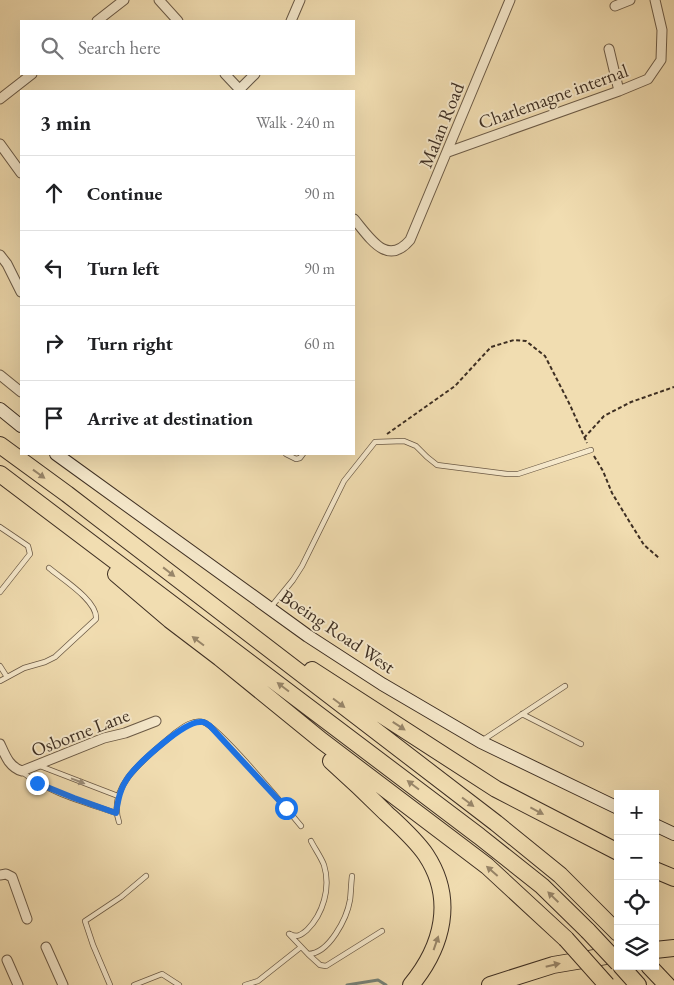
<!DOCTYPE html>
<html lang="en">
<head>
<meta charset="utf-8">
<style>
  body { margin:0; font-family:"EB Garamond",serif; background:#f6f6f6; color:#202124 }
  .controls { position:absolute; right:15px; bottom:15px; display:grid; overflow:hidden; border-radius:0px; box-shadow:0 5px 20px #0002 }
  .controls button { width:45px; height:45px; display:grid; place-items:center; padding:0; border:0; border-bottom:1px solid #e0e0e0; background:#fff; color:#202124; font:25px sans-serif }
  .stop { position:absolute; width:15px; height:15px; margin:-11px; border:4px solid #1a73e8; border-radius:50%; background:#fff }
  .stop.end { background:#1a73e8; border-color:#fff; box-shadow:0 1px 5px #0008 }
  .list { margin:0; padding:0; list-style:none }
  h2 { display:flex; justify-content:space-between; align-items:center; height:65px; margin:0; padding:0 20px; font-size:21px }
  h2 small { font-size:16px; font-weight:400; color:#757577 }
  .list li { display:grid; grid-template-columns:32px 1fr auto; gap:15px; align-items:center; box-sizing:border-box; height:75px; padding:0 20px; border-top:1px solid #e0e0e0 }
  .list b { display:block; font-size:19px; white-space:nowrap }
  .list em { font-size:16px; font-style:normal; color:#757577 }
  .icon { flex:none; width:28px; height:28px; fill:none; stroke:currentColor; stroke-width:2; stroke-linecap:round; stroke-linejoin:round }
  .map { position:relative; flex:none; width:674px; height:985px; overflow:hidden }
  .search { position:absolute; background:#fff; box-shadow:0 5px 20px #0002; left:20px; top:20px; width:335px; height:55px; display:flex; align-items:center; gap:12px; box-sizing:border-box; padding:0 18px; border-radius:0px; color:#757577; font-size:19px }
  .panel { position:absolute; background:#fff; box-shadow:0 5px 20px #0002; left:20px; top:90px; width:335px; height:365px; border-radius:0px }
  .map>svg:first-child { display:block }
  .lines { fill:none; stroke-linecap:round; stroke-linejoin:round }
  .stream { stroke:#768379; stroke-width:3 }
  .lane-casing { stroke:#6b5a46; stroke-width:6 }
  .street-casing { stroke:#6b5a46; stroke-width:11 }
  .secondary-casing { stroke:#3e2f23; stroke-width:14 }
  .highway-casing { stroke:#3e2f23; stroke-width:18 }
  .path { stroke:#3e2f23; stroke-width:2; stroke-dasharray:4 2.5; stroke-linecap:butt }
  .lane { stroke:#f6e9cc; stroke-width:4.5 }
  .street { stroke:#f6e9cc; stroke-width:9 }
  .secondary { stroke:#f6e9cc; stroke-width:12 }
  .highway { stroke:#f1ddb1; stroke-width:16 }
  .highway-bridge-casing { stroke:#3e2f23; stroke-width:18; stroke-linecap:butt }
  .highway-bridge { stroke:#f1ddb1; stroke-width:16 }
  .oneway { fill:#98866a }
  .oneway2 { fill:#9a8c78 }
  .route { stroke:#1a73e8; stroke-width:6 }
  .labels { text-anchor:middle; stroke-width:4; stroke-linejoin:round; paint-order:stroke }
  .street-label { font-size:19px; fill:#3e2f23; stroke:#f6e9cc }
</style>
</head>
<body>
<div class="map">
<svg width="674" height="985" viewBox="0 0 674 985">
  <rect width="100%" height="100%" fill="#f1ddb1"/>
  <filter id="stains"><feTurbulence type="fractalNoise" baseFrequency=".004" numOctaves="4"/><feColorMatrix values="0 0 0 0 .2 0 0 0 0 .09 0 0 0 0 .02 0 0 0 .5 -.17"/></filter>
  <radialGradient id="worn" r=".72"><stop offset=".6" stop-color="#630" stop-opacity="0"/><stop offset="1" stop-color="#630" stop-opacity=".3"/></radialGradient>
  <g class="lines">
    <!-- stream -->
    <path class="stream" d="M347,985L378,980L386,985"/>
    <defs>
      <path id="lane" d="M286,454L296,459L300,458L303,454
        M0,527L28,546L30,554L0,592
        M271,607L293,580L302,566L344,481L375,442L404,441L416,446L427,457L437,465L507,474H518L591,450
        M0,666L7,677
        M0,681L24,668L45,662L55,657L96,619C98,601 62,579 49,568
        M522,714L581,744
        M483,740L565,686
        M40,766L118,796
        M22,772C49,793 84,802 116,813
        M119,822C106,784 150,755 175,733C182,728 193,719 203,722C218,726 287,809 301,826
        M289,934L308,954C329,954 347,918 350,900C351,892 351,884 352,876
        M290,934C297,938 301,935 307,930C323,914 331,888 324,865C321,857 315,849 311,841
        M308,954L320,965L326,966L382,931
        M110,985L93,945L85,921L121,897L146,876
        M134,985L162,974L179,985
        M245,985L258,981L301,947"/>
      <path id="street" d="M159,0L178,21
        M615,6L630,0
        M97,21L124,0
        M291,21L300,0
        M609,49L619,91
        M225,74L241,91
        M239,90L255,74
        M0,99L32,74
        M0,144L21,173
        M448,152L619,91L648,79L661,60L662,30L655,0
        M354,219C370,238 387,267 410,240L510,0
        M0,255L7,264L21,292
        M0,375L21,392
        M0,744C5,755 9,767 22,771L104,738L125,733L156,721
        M0,875L6,874L12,877L27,919
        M46,947L63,985
        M7,960L18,985"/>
      <path id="secondary" d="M0,409L21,426
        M56,454L308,636L382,684L481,742L618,808
        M655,825L674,834"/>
      <path id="highway" d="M0,445L67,494L496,823L560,875L618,933
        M0,474L479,836L542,886L588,931
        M116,574L170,620L220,658L322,741L487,866L566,939
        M312,670L496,789L618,852
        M331,761C350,778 368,795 386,813C400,826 415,839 426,855C455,899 443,946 411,985
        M655,870L674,878
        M655,950L674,948
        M621,966L638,985
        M649,966L667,985
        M490,985L553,965L618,954"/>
    </defs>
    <!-- lane casing -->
    <use href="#lane" class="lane-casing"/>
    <!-- street casing -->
    <use href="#street" class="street-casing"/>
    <!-- secondary casing -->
    <use href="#secondary" class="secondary-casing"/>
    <!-- highway casing -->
    <use href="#highway" class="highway-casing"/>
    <!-- path -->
    <path class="path" d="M387,434L455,386L491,347L514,340L526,341L545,356L570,405L587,443
      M584,438L604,416L631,402L674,387
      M594,456L603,471L612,493L629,521L644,545L659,558"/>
    <!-- lane -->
    <use href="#lane" class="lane"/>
    <!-- street -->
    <use href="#street" class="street"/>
    <!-- secondary -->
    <use href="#secondary" class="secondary"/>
    <!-- highway -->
    <use href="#highway" class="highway"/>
    <defs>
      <path id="highway-bridge" d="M588,931L618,963
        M566,939L607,985"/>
    </defs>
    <!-- highway-bridge casing -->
    <use href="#highway-bridge" class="highway-bridge-casing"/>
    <!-- highway-bridge -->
    <use href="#highway-bridge" class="highway-bridge"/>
  </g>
  <!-- one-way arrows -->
  <defs><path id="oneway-solid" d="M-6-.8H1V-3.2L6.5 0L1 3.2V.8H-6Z" transform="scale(1.25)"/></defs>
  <g class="oneway">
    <use href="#oneway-solid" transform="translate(39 474) rotate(36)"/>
    <use href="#oneway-solid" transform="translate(169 572) rotate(38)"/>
    <use href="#oneway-solid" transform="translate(198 641) rotate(-143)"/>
    <use href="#oneway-solid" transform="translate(283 687) rotate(-143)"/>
    <use href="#oneway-solid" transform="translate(339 703) rotate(37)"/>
    <use href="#oneway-solid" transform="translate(399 726) rotate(33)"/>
    <use href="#oneway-solid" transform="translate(413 785) rotate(-143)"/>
    <use href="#oneway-solid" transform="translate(468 802) rotate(37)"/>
    <use href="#oneway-solid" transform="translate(537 811) rotate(28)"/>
    <use href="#oneway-solid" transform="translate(492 871) rotate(-139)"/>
    <use href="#oneway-solid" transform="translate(553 897) rotate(-136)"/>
    <use href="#oneway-solid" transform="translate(436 943) rotate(-71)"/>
    <use href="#oneway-solid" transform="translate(553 965) rotate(-13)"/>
  </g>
  <use class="oneway2" href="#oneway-solid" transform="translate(78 781) rotate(21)"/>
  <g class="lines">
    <!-- route -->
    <path class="route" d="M37,783L74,798L116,813C118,800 120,788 129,776C139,763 183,722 200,722C204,721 207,724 210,726L286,808"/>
  </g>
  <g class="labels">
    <!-- street labels -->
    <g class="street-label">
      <text transform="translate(553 96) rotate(-20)" y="7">Charlemagne internal</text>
      <text transform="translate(441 125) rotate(-68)" y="7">Malan Road</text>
      <text transform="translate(338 631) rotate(34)" y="7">Boeing Road West</text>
      <text transform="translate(80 732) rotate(-21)" y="7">Osborne Lane</text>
    </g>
  </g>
  <rect width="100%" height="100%" filter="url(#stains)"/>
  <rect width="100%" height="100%" fill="url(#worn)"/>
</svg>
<div class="controls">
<button>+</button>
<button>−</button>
<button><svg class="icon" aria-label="locate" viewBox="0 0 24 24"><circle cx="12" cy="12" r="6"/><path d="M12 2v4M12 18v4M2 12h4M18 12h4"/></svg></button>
<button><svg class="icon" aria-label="layers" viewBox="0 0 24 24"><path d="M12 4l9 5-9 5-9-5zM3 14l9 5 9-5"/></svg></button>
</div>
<div class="stop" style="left:286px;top:808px"></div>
<div class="stop end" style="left:37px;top:783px"></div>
<div class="search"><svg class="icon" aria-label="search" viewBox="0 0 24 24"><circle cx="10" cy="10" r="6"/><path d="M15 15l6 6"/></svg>Search here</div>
<section class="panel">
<h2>3 min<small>Walk · 240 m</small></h2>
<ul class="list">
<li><svg class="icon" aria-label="ahead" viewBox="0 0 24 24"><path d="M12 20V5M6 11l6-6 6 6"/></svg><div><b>Continue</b></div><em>90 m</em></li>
<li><svg class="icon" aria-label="left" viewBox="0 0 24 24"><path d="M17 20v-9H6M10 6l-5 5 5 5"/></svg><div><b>Turn left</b></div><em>90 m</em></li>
<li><svg class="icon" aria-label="right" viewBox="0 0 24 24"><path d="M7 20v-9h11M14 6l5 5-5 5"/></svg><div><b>Turn right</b></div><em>60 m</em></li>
<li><svg class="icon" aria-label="arrive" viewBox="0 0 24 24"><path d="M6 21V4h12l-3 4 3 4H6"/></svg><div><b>Arrive at destination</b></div></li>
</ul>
</section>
</div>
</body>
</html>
